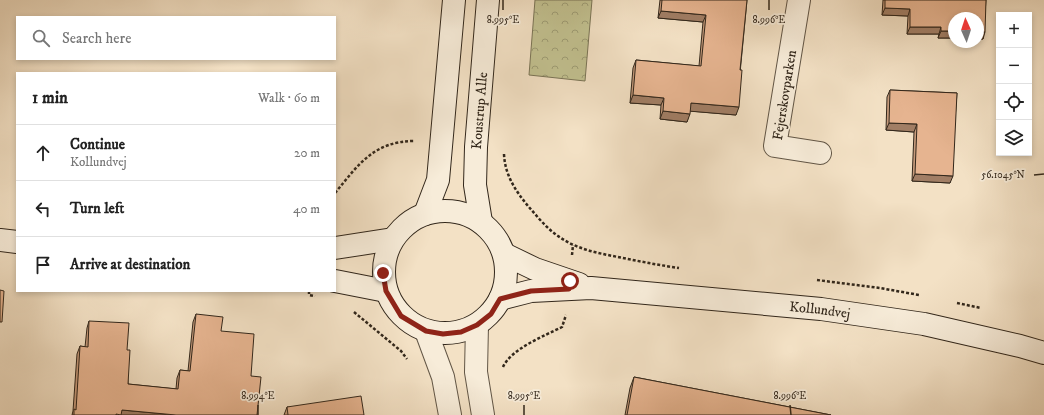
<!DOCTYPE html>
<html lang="en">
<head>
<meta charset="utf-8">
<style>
  body { margin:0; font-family:"IM FELL DW Pica",serif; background:#f6f6f6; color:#222 }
  .controls { position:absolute; right:12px; top:12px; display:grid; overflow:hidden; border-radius:0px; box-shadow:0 2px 6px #0003 }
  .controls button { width:36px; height:36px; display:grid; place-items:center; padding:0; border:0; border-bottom:1px solid #e0e0e0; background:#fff; color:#222; font:20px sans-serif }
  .compass { position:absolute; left:948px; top:12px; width:36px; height:36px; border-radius:50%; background:#fff; box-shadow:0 2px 6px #0003; rotate:357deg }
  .stop { position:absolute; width:12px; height:12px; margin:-9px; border:3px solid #8f2418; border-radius:50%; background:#fff }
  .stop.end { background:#8f2418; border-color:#fff; box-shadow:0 1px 4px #0008 }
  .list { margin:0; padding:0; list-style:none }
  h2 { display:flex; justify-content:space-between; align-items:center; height:52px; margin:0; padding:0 16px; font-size:17px }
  h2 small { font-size:13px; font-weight:400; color:#767676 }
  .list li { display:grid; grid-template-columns:26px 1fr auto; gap:12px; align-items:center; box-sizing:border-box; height:56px; padding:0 16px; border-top:1px solid #e0e0e0 }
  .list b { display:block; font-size:15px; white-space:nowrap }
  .list p { margin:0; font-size:13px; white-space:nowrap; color:#767676 }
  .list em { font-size:13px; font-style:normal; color:#767676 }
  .icon { flex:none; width:22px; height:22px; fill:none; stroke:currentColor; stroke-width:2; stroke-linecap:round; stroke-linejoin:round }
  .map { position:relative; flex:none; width:1044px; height:415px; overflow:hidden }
  .search { position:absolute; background:#fff; box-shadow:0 2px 6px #0003; left:16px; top:16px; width:320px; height:44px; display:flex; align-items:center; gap:10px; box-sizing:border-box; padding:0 14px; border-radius:0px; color:#767676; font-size:15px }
  .panel { position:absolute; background:#fff; box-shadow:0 2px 6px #0003; left:16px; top:72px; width:320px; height:220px; border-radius:0px }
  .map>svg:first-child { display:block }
  .forest { fill:url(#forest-crowns); stroke:#7a7456 }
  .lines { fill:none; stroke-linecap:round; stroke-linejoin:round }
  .street-casing { stroke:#625646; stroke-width:24 }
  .secondary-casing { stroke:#32271b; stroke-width:24 }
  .path { stroke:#32271b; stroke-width:2.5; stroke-dasharray:3 2; stroke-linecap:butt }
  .street { stroke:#f7ecd9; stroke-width:22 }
  .secondary { stroke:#f7ecd9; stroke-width:22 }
  .wall { fill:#c69b7c; stroke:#32271b }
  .shaded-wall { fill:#a17e65; stroke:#32271b }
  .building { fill:#e6b490; stroke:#32271b }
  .route { stroke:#8f2418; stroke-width:5 }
  .ticks { fill:none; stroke:#32271b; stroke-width:1.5 }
  .labels { text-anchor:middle; stroke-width:3.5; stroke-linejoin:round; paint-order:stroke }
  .street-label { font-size:14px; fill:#32271b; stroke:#f7ecd9 }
  .ticks-label { font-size:10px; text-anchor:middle; fill:#32271b; stroke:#f7ecd9; stroke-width:3.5; stroke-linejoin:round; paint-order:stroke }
</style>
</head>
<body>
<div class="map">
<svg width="1044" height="415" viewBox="0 0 1044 415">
  <defs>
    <pattern id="forest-crowns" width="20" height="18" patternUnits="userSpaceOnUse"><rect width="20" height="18" fill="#c2c190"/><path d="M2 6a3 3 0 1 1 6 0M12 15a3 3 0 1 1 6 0" fill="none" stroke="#9e9d75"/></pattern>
  </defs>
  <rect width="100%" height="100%" fill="#f3e1c5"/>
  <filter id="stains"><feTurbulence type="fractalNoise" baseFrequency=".005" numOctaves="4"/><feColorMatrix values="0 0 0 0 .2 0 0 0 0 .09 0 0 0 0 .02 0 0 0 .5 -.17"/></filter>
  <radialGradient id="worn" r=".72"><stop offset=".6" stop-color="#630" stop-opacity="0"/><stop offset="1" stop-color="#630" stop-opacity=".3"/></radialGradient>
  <!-- forest -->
  <path class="forest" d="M535,0H592L585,81L529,75Z"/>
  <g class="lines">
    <defs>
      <path id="street" d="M799,0L775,146L820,153
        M477,325L476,372L483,415
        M426,331L443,377L450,415"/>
      <g id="secondary">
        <circle cx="445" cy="272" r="61"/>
        <path d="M425,214L438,180L454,0"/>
        <path id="s1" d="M481,222L475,185L476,147L488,0"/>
        <path d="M0,240L17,242"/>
        <path d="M335,248L393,239"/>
        <path d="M504,254L535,269L579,284"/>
        <path d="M335,281L386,291"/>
        <path id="s2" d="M500,299L531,291L591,288L821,309L924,324L1020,346L1044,353"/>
      </g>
    </defs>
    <!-- street casing -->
    <use href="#street" class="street-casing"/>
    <!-- secondary casing -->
    <use href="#secondary" class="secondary-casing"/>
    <!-- path -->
    <path class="path" d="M504,154C505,175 515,190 528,206C537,216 546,228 558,236C576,249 597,253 618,257C638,261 658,265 679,268
      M335,193C359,164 374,141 415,141
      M572,255L573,245
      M817,280L880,288L919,295
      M309,291V295L315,296
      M957,303L981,308
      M354,312L401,351L407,359
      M503,367C511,349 544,336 562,327L566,315"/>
    <!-- street -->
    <use href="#street" class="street"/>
    <!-- secondary -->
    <use href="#secondary" class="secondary"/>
  </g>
  <!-- wall -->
  <path class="wall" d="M660,0H747L736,115L690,111L687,122L660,119L661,105L630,103L633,68L636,60L699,66L703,22L658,18Z
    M883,0H986L983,39H978V18H954V38H938L939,34H907L908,16L882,15Z
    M890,90L957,93L950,183L912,181L914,132L886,130L887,97Z
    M196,314L221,331L251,376L257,415H72L73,411L77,354L80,346L85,347L87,328L89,321L127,350L128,384L176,389L177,378L180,370L188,371L193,322Z
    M634,377L831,415H625L630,388Z
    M287,407L364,415H284Z"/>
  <!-- shaded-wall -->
  <path class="shaded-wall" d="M885,8L910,9L908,16L882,15Z
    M661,11L706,15L703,22L658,18Z
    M910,27H941L939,34H907Z
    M941,31H954V38H938Z
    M978,32H985L983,39H978Z
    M633,95L664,98L661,105L630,103Z
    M691,103L739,107L736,115L688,111Z
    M663,111L690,114L687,122L660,119Z
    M889,123L917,124L914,132L886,130Z
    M915,174L953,176L950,183L912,181Z
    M122,410L176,415H116V414Z"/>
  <!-- building -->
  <path class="building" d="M662,0H747L740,70H742L739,107L691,103L690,114L663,111L664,98L633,95L636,60L701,66L706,15L661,11Z
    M885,0H986L985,32H978V18H954V31H941V27H910V9L885,8Z
    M890,90L957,93L953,176L915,174L917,124L889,123Z
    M0,290L4,291L2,322H0Z
    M196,314L223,317L221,331L254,334L251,376L261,377L257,415H176L122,410L121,415L116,414V415H74V409L76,410L80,346L88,347L89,321L129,323L127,350H130L128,384L178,389L180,370L190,371Z
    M634,377L831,415H627Z
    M361,396L364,415H288L287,407Z"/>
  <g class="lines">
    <!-- route -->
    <path class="route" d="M383,273L386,291L401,316L426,331L443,334L461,332L477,325L491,314L500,299L531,291L569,289L570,281"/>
  </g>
  <!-- ticks -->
  <path class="ticks" d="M503,0V10M769,0V10M1034,175L1044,174M258,405V415M524,405V415M790,405L791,415"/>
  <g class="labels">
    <!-- street labels -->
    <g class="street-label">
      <text transform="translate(784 95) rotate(-81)" y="5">Fejerskovparken</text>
      <text dy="5" stroke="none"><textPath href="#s1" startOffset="112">Koustrup Alle</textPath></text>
      <text dy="5" stroke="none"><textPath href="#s2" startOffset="322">Kollundvej</textPath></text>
    </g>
  </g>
  <g class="ticks-label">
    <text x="503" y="23">8.995°E</text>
    <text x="769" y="23">8.996°E</text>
    <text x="1003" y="178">56.1045°N</text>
    <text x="258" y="399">8.994°E</text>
    <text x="524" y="399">8.995°E</text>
    <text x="790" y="399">8.996°E</text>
  </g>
  <rect width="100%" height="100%" filter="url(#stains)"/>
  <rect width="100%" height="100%" fill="url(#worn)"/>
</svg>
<div class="controls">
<button>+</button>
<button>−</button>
<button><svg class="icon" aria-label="locate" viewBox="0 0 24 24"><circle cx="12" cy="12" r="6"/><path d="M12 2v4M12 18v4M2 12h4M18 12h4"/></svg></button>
<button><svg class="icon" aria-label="layers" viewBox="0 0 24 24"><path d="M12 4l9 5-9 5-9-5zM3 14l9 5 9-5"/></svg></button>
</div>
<svg class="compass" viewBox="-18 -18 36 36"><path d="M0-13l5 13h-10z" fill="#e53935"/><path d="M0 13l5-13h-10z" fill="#767676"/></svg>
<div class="stop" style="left:570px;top:281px"></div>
<div class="stop end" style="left:383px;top:273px"></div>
<div class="search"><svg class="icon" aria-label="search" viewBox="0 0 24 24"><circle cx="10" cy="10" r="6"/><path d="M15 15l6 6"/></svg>Search here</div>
<section class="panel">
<h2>1 min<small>Walk · 60 m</small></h2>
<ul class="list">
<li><svg class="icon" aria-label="ahead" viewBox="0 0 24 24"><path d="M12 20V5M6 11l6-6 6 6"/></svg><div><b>Continue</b><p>Kollundvej</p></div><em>20 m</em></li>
<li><svg class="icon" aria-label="left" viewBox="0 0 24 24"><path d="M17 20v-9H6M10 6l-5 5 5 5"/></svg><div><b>Turn left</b></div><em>40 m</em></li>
<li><svg class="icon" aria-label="arrive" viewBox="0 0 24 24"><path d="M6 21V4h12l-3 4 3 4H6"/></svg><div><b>Arrive at destination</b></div></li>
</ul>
</section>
</div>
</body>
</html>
